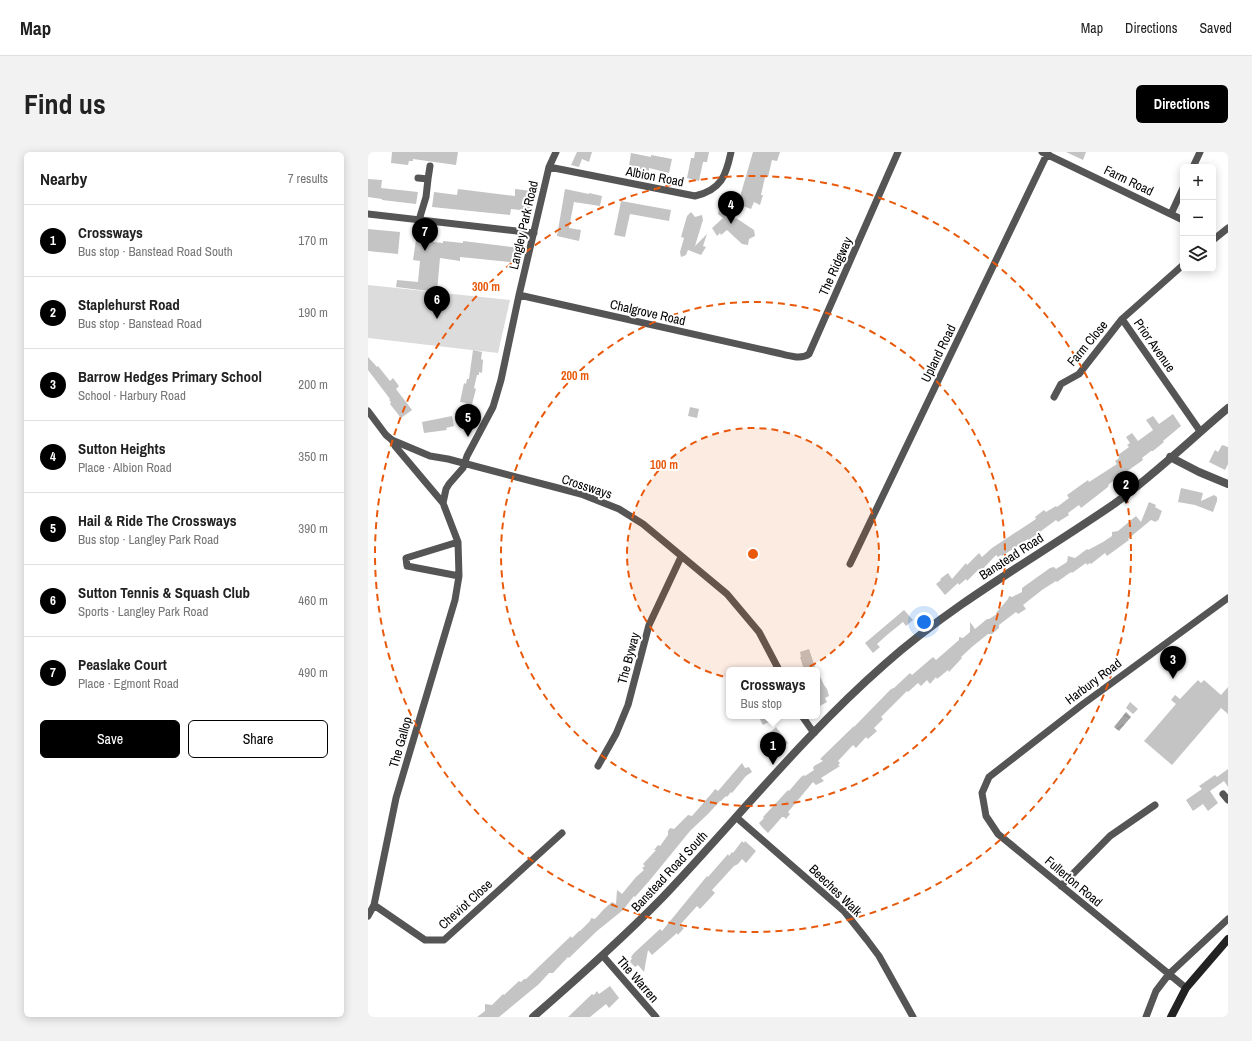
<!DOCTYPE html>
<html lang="en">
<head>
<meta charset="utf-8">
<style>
  body { margin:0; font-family:"Archivo Narrow",sans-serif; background:#f2f2f2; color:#222 }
  .controls { position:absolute; right:12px; top:12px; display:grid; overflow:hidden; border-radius:6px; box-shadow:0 2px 10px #0003 }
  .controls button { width:36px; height:36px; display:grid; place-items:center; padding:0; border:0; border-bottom:1px solid #e0e0e0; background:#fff; color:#222; font:20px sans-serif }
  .you { position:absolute; left:556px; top:470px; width:14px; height:14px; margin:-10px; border:3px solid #fff; border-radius:50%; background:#1a73e8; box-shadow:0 0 0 6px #1a73e833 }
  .badge { display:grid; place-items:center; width:26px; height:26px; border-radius:50%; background:#000; color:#fff; font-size:13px; font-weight:700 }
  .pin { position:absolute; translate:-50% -33px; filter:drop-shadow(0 1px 2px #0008) }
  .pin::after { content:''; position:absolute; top:21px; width:14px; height:12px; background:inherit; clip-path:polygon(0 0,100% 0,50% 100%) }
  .popup { position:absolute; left:358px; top:515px; width:94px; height:52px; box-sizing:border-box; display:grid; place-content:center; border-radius:6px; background:#fff; filter:drop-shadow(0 1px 3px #0005); font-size:13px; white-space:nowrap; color:#767676 }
  .popup b { font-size:15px; color:#222 }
  .popup::after { content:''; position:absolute; left:50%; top:100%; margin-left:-8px; border:8px solid transparent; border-top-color:#fff }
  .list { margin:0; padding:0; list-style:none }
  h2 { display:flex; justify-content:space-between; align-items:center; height:52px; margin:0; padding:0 16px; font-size:17px }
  h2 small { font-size:13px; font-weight:400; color:#767676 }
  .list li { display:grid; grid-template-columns:26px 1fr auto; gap:12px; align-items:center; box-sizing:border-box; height:72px; padding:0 16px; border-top:1px solid #e0e0e0 }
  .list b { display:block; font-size:15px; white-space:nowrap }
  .list p { margin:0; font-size:13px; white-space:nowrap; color:#767676 }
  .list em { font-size:13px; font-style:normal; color:#767676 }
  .actions { display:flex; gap:8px; padding:12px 16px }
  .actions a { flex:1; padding:9px 0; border:1px solid #000; border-radius:6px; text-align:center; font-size:14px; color:#000 }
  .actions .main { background:#000; color:#fff }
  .icon { flex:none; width:22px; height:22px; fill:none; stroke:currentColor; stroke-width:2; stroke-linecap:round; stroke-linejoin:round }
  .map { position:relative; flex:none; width:860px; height:865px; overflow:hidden; border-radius:6px }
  header { display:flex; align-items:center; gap:24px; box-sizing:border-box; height:56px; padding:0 20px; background:#fff; border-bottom:1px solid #e0e0e0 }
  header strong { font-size:19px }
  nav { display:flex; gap:22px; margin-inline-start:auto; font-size:14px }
  .intro { display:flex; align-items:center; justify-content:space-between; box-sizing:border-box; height:96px; padding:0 24px }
  h1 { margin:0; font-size:28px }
  .button { padding:10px 18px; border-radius:6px; background:#000; color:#fff; font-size:14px; font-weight:700 }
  main { display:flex; gap:24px; padding:0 24px }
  aside { flex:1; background:#fff; border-radius:6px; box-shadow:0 2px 10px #0003 }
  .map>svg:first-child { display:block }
  .pitch { fill:#dcdcdc }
  .water { fill:url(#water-waves) }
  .building { fill:#c4c4c4 }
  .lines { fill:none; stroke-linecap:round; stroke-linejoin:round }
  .minor { stroke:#555; stroke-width:7 }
  .tertiary { stroke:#555; stroke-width:8 }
  .secondary { stroke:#222; stroke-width:8 }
  .ring { fill:none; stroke:#e8590c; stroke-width:2; stroke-dasharray:7 5 }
  .labels { text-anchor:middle; stroke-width:4; stroke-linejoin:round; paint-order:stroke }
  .street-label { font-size:13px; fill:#000; stroke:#fff }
  .centre { fill:#e8590c; stroke:#fff; stroke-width:2 }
  .ring-label { font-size:12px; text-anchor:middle; font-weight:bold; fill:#e8590c; stroke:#fff; stroke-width:4; stroke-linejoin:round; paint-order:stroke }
</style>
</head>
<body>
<header>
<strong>Map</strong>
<nav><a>Map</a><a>Directions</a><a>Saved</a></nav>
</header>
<div class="intro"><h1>Find us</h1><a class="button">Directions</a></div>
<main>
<aside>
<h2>Nearby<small>7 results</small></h2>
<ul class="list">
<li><span class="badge">1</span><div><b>Crossways</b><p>Bus stop · Banstead Road South</p></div><em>170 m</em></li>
<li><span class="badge">2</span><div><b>Staplehurst Road</b><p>Bus stop · Banstead Road</p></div><em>190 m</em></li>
<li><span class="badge">3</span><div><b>Barrow Hedges Primary School</b><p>School · Harbury Road</p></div><em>200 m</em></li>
<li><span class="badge">4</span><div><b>Sutton Heights</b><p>Place · Albion Road</p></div><em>350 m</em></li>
<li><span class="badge">5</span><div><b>Hail &amp; Ride The Crossways</b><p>Bus stop · Langley Park Road</p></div><em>390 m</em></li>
<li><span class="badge">6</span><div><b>Sutton Tennis &amp; Squash Club</b><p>Sports · Langley Park Road</p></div><em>460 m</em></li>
<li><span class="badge">7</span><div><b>Peaslake Court</b><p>Place · Egmont Road</p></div><em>490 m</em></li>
</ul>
<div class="actions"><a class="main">Save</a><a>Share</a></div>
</aside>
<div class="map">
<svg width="860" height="865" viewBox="0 0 860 865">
  <defs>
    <pattern id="water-waves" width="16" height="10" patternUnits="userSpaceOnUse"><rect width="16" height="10" fill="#a3a3a3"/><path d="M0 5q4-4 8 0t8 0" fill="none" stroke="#8b8b8b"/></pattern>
  </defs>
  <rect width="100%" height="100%" fill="#fff"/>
  <!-- pitch -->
  <path class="pitch" d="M0,133L142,148L130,201L0,186Z"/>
  <!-- water -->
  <path class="water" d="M758,560L763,565L751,579L746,575Z"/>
  <!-- building -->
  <path class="building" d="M24,0H90L88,13L45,7V9H41L40,13L23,11Z
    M209,0H224L221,10L214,7L211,15L203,13Z
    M327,0H341L339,10H335L331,29L319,26L323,6H326Z
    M385,0H412L409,9L404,8L400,25H397L393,43H395L392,53L386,50L383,57L375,54L376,50L371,48Z
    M698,0H718L715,8Z
    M263,1L283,5V3L304,7L301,21L281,16V19L261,14Z
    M0,27L14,28L13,36L50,40L48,52L14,48V47L0,45Z
    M90,37L147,44V37L164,39L162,59L143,57L142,63L64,55L66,40L89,43Z
    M197,37L221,42V41L234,44L232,54L206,50L201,76L213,78L211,89L189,84Z
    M253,49L303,58L301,69L262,62L257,85L246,83Z
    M351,57L357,58L367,67L368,66L386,78L387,84L381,87L380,93L374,92L359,78L353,83L352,81L349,84L344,76L355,66L350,62Z
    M323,60L327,65L334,63L335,68L327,94L339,82L335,94L338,95L333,103L320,98L318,103L313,105L312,100L316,86L313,85L319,64Z
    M0,77L32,80L30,102L0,99Z
    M48,88L75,91V89L95,91V89L152,96L151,111L92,105V109L72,106L69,140L28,135L29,128L50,130L52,109L45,108Z
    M105,198L114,200L113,207L115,208L114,221L111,220V223H109L106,236L108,237L103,256L97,255L98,251L92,250L96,231L98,232L99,227H101Z
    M0,205L9,215L10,214L22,229L25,226L31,234L28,237L44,258L33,266L22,252L23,250L21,248L22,247L0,218Z
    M322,255L331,257L329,266L320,264Z
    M805,262L813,274L795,289L796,290L785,299H783L774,306L775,308L741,332L740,335L713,356L711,353L700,361L701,363L690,370L688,368L661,388L660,387L634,404L633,403L630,405L628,403L613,419L611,417L599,429L598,427L591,433L590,431L577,443L568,432L573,428L572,427L580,421L584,427L598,411L599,413L611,401L614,405L624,396L668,367L667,365L676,358L678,360L688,354L689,355L701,346L699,343L720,328L721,330L749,312L747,309L751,306L750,303L761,295L759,293L762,291L758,285L764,281L770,289L785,278L778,268L785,264L791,272Z
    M84,264L86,274L78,276L79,278L56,281L54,270Z
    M854,293L860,295V312L857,318L841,310L847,298L850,300Z
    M813,336L835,341L833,349L846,343L849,345V349L845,360L827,353L810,350Z
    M781,350L788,353L787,355L794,359L790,369L789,368L788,370L783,368L760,387L761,388L739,404L737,401L723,412L722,411L719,413L718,411L704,421L703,420L689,430L688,429L674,438L655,453L658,457L650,462L648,460L631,473V476L624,482H620L605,494L593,505L594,506L581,520L580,518L569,527L568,525L562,532L559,528L553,534L550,531L540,540L539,539L513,565L515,567L506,576L509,579L500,587L498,585L488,596L485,593L470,609L472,611L470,613L472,614L453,626L456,629L448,633L445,630L420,660L422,662L418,667L416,665H414L400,681L394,675L391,671L396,666L395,665L420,638L421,639L433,625L436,623L437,624L446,618L445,616L446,614L455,609L452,607L486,574V575L523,537L526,536L542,521L544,523L565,505L568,508L591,488V485L595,486L602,480V470L607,477L619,467H621L629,462L628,461L640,447L641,444L644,445L654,440V436L682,416L686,415L688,417L699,410L700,404L707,406L719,397L720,398L735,390L744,384V380L750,379L768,364L773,370Z
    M536,458L545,468L538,474L535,470L519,483L509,492L512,495L505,501L497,491Z
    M441,497L448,518H436L432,505H433L432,500Z
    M449,518L456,533L459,537L461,544L457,546L459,550L452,554L449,546Z
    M830,528L833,531L836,528L853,543L860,535V562L853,556L804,613L776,589L808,552L803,548L807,543L812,547Z
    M762,550L770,557L765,562L758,556Z
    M390,564H413L395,573Z
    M408,575L420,591L414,597L400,582Z
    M374,611L377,616L381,615L384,620L378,624L364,641L363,640L359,645L358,644L353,649H352L340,662L322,679L282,728L267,745L266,744L255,758L229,779L201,806L200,805L185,821H181L171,832L131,865H109L117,859V852L124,853L135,842L136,843L151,829L153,830L156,827H158L203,784L204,786L211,779H212L222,769L223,766L227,767L236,757L244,750L248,752L249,738L254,742L268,725L276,718L274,716L277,714L275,712L288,698H286L290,693L292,694L300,683V679L302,676L306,677L320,663L324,664L344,641L347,637L350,639Z
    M860,617V635L856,629L842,639L850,651L840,659L835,652L825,659L818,648L834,637L831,634L847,623L849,625Z
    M374,689L376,691L377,689L388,699L378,711L374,707L370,712L366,714L344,738L347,741L332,757L329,754L312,773L316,776L310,783L309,781L284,803L280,798L276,820L270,813L267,815L261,809L264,807L263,805L266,801L292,777L294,779L339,724L340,725L360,702L361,704L364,700L365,701Z
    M242,834L251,846L241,856L238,852L222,865H200L224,842L226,843L229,839L231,842Z"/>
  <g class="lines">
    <!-- minor -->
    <path class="minor" d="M674,0L815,68
      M181,15L327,44C353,38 358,24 363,0
      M825,15L832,0
      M50,26L60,27L58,45L51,68
      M60,27L62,14
      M0,62L166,81
      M803,62L815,36
      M845,88L860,76
      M815,113L754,167L832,279
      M151,143L405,200C416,202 432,209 441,202L530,0
      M686,245L693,232L711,222L754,167
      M0,259L18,283L24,288L27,294L75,351L90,390L91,424L87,448L28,646L6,753L0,764
      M24,288L62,304L80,307L213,342L251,357L275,372L359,442L391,480L411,518
      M75,351L78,337L81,332L95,316L99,304L125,255L133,228L151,143L181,15L188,0
      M90,390L38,406L39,414L91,424
      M482,412L680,0
      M434,564L446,581
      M230,614L248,582L260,553L281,473L313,405
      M855,642L860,648
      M368,665L476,759L499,788L511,804L545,865
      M693,734L742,684L787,653
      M6,753L57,788H76L194,681
      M235,804L288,865
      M818,836L630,682L618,664L614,641L621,625L715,552L860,446
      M778,865L788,839L801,822L860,767"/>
    <!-- tertiary -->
    <path class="tertiary" d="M802,305L831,320L860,332
      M165,865C210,826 254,787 295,745C369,667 436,583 517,512C587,450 669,405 746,352C786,323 822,288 860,256"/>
    <!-- secondary -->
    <path class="secondary" d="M803,865L818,836L860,787"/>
  </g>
  <!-- distance rings -->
  <circle cx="385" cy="402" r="126" fill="#e8590c" fill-opacity=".12"/>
  <g class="ring">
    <circle cx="385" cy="402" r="126"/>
    <circle cx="385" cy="402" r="252"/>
    <circle cx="385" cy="402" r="378"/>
  </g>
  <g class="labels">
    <!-- street labels -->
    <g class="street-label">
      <text transform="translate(287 24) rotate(11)" y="5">Albion Road</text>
      <text transform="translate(761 28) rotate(26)" y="5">Farm Road</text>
      <text transform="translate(155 73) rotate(-77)" y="5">Langley Park Road</text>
      <text transform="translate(467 114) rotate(-66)" y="5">The Ridgway</text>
      <text transform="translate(280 160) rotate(13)" y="5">Chalgrove Road</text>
      <text transform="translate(719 191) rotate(-50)" y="5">Farm Close</text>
      <text transform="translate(787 193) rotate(55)" y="5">Prior Avenue</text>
      <text transform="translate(570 201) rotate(-64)" y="5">Upland Road</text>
      <text transform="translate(219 334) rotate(18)" y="5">Crossways</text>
      <text transform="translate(643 404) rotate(-33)" y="5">Banstead Road</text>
      <text transform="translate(260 506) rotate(-75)" y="5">The Byway</text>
      <text transform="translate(725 529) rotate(-37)" y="5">Harbury Road</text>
      <text transform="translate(32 590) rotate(-74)" y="5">The Gallop</text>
      <text transform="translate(301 719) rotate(-47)" y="5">Banstead Road South</text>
      <text transform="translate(706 729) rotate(40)" y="5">Fullerton Road</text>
      <text transform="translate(468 738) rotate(44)" y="5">Beeches Walk</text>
      <text transform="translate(97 752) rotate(-42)" y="5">Cheviot Close</text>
      <text transform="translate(270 827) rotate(49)" y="5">The Warren</text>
    </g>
  </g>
  <circle cx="385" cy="402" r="6" class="centre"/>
  <g class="ring-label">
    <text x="118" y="139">300 m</text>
    <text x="207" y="228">200 m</text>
    <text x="296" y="317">100 m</text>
  </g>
</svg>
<div class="controls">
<button>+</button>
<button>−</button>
<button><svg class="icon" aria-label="layers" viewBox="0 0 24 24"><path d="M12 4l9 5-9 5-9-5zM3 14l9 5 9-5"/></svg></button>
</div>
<div class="you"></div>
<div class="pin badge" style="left:405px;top:613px">1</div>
<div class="popup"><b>Crossways</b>Bus stop</div>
<div class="pin badge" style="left:758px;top:352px">2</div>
<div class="pin badge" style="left:805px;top:527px">3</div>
<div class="pin badge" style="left:363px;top:72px">4</div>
<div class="pin badge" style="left:100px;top:285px">5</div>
<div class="pin badge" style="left:69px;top:167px">6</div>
<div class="pin badge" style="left:57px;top:99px">7</div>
</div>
</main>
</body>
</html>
